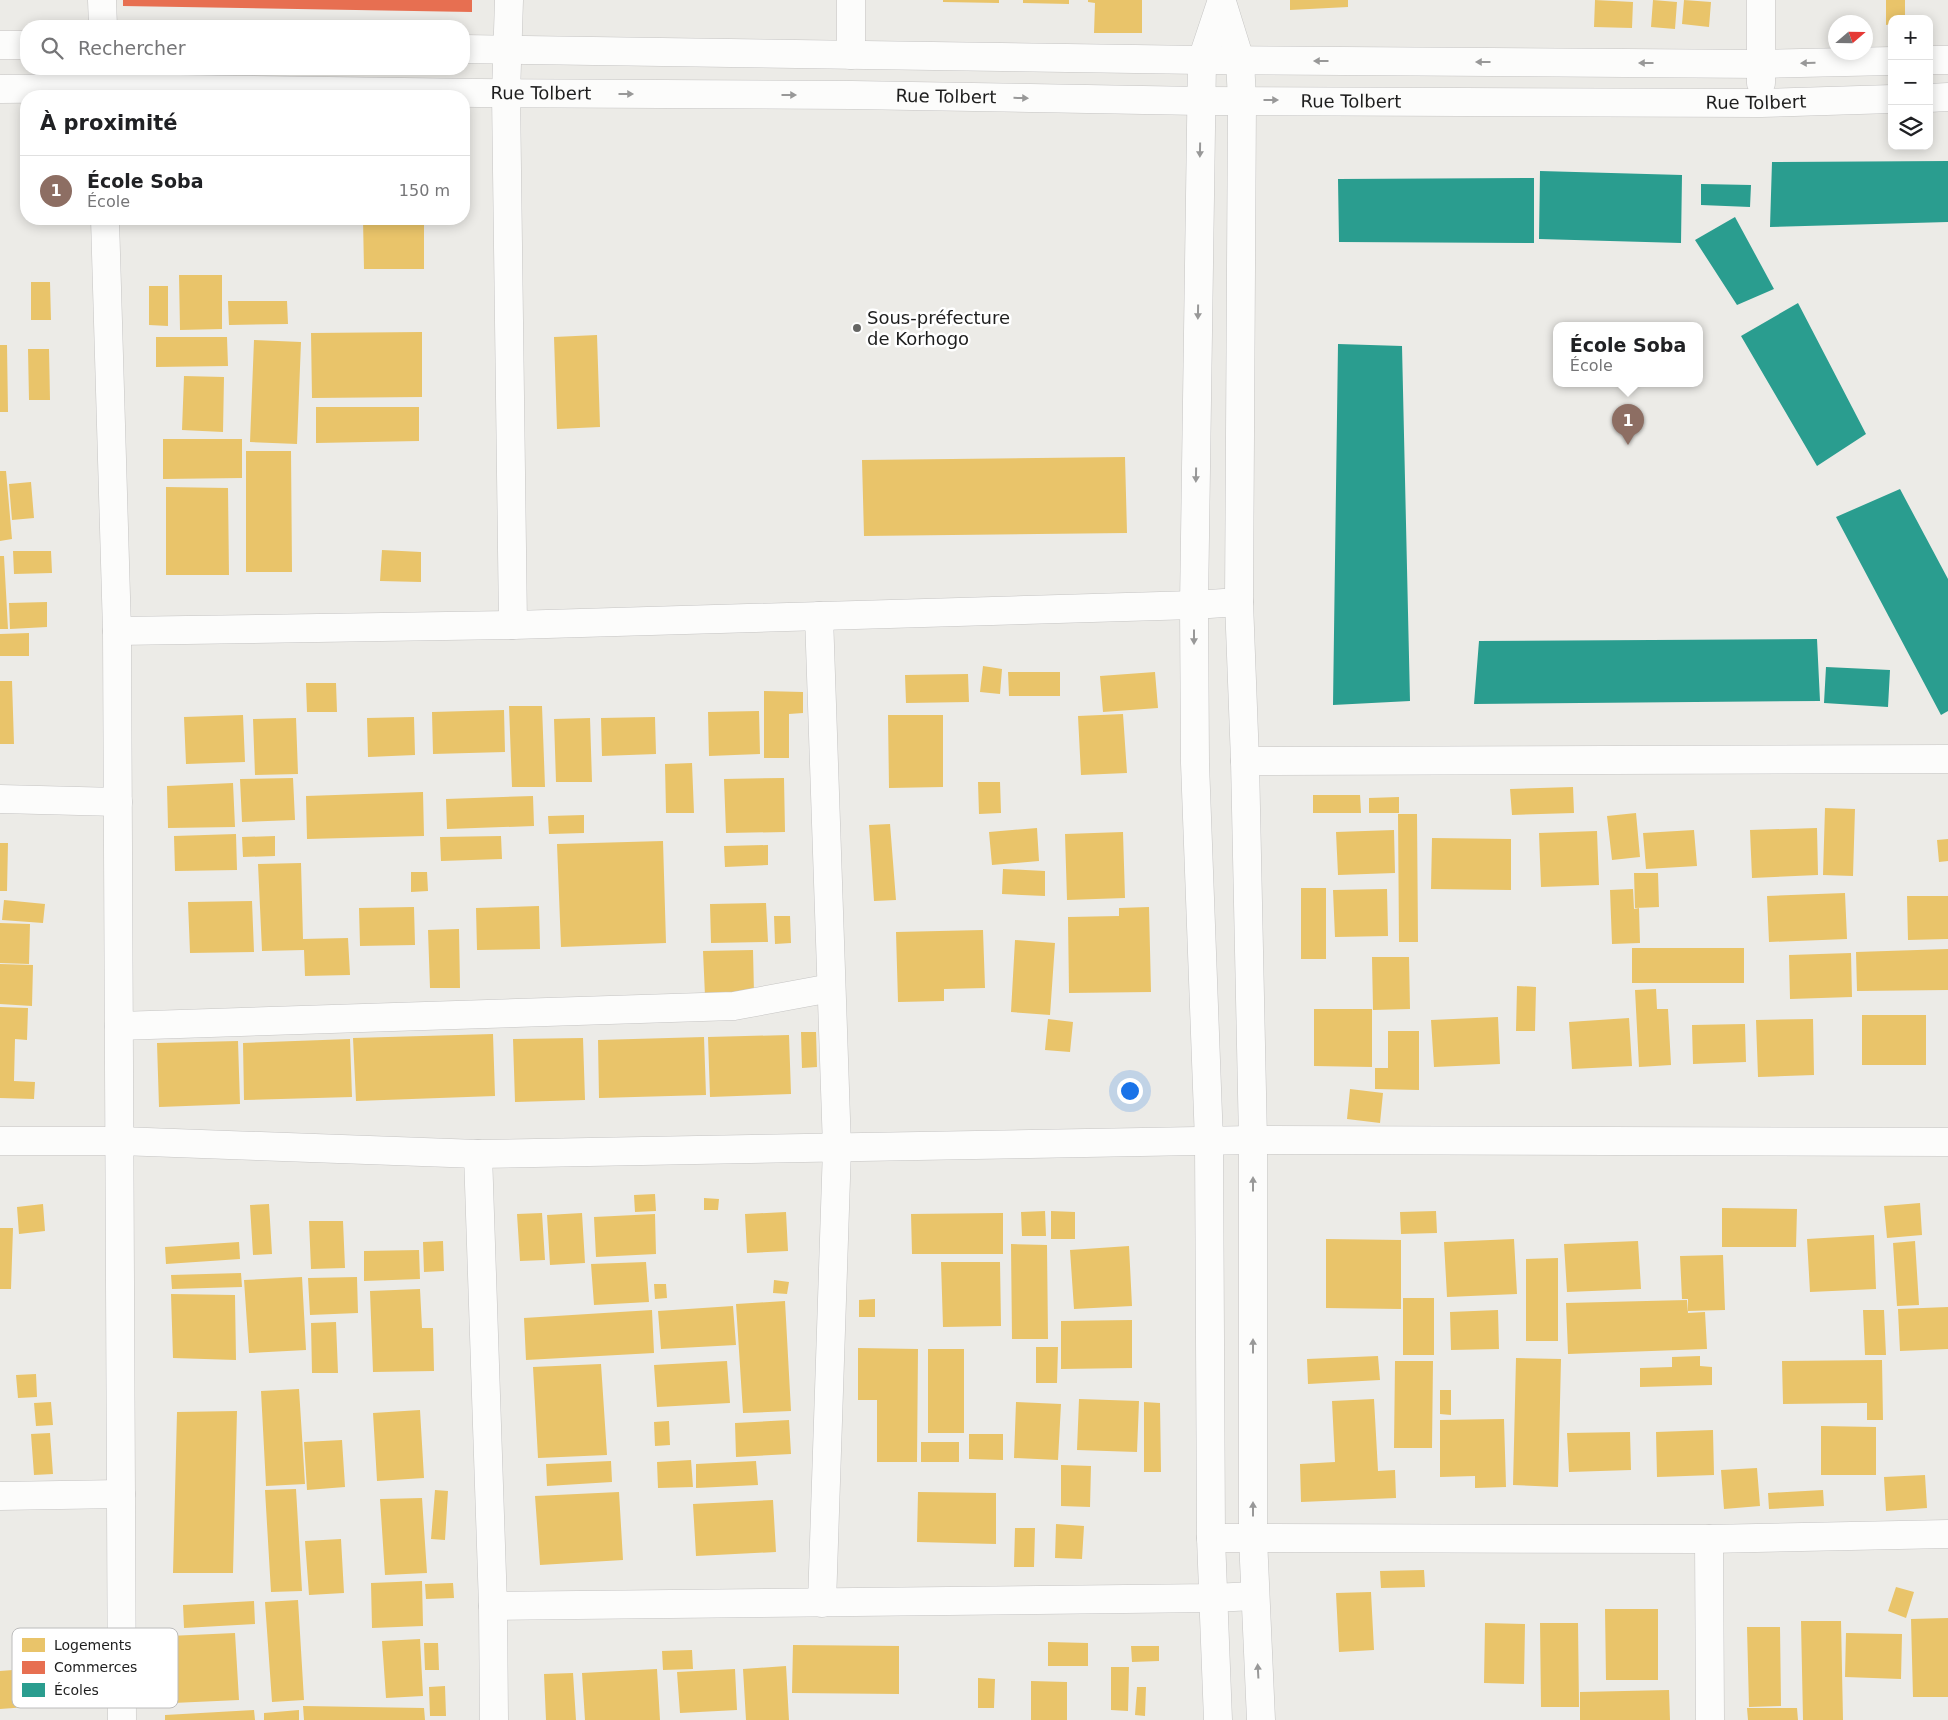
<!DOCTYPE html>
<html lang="fr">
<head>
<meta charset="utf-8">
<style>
  body { margin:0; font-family:"DejaVu Sans",sans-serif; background:#f2f2f2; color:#202124 }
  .controls { position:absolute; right:15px; top:15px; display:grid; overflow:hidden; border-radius:10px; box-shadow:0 2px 12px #0003 }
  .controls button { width:45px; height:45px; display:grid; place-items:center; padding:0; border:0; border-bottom:1px solid #e0e0e0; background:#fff; color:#202124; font:25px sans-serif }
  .compass { position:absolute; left:1828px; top:15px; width:45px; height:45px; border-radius:50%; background:#fff; box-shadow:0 2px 12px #0003; rotate:70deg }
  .you { position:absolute; left:1129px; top:1090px; width:18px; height:18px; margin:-12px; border:4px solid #fff; border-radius:50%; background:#1a73e8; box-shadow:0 0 0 8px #1a73e833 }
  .badge { display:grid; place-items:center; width:32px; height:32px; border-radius:50%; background:#b45309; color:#fff; font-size:16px; font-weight:700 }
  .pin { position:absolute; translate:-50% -41px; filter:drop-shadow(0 1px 2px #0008) }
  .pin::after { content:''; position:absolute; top:26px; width:18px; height:15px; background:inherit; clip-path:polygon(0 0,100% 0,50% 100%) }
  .popup { position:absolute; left:1553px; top:322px; width:150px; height:65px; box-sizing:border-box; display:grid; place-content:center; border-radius:10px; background:#fff; filter:drop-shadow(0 1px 4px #0005); font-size:16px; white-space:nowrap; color:#757577 }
  .popup b { font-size:19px; color:#202124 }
  .popup::after { content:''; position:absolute; left:50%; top:100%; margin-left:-10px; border:10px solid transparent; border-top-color:#fff }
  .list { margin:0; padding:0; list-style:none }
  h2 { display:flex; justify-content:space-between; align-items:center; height:65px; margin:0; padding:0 20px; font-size:21px }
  h2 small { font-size:16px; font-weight:400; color:#757577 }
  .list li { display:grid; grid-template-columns:32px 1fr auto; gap:15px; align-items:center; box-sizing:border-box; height:70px; padding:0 20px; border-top:1px solid #e0e0e0 }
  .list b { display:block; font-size:19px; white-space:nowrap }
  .list p { margin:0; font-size:16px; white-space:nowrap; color:#757577 }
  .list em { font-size:16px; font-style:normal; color:#757577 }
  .icon { flex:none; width:28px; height:28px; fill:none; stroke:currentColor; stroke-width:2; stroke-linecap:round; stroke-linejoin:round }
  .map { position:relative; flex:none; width:1948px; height:1720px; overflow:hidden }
  .search { position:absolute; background:#fff; box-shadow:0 2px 12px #0003; left:20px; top:20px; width:450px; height:55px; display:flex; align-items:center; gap:12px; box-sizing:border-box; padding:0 18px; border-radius:20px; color:#757577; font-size:19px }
  .panel { position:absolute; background:#fff; box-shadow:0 2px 12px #0003; left:20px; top:90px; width:450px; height:135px; border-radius:20px }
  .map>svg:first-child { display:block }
  .homes { fill:#e9c46a }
  .shops { fill:#e76f51 }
  .schools { fill:#2a9d8f }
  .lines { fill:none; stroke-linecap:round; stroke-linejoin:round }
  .minor-casing { stroke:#c5c4c3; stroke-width:29 }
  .minor { stroke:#fcfcfb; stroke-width:28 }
  .oneway { fill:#989898 }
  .poi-dot { fill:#666664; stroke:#fff; stroke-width:2 }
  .labels { text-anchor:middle; stroke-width:5; stroke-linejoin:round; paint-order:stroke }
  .street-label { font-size:18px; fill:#1e1e1e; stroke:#fff }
  .poi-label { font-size:18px; fill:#1e1e1e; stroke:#fff; text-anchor:start }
  .key { fill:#fff; stroke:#bcbcbc; stroke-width:1 }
  .key-label { font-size:14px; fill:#1e1e1e }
</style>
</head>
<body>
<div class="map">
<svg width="1948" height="1720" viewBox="0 0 1948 1720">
  <rect width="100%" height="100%" fill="#ecebe7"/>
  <!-- homes -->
  <path class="homes" d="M943,0H999V3L943,2Z
    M1023,0H1069V4L1023,3Z
    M1088,0H1142V33H1094L1095,3L1088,2Z
    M1290,0H1348V7L1290,10Z
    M1595,0L1633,2L1632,28L1594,27Z
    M1653,0L1677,2L1675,29L1651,27Z
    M1684,0L1711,2L1709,27L1682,24Z
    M1886,0H1905V19H1892V24L1886,25Z
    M363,219H424V269H364Z
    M179,275H222V329L180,330Z
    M31,282H50L51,320H31Z
    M149,286H168V326L149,325Z
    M228,301H287L288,324L229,325Z
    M422,332V397L312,398L311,333Z
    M597,335L600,427L557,429L554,337Z
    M156,337H227L228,366L156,367Z
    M254,340L301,342L297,444L250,442Z
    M0,345H7L8,412H0Z
    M28,349H49L50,400H29Z
    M184,376L224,377L223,432L182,430Z
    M316,407H419V441L316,443Z
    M163,439H242V478L163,479Z
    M246,451H291L292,572H246Z
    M1125,457L1127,533L864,536L862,460Z
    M0,471H6L12,539L0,541Z
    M31,482L34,518L12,520L9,484Z
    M166,487L228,488L229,575H166Z
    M382,550L421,552V582L380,581Z
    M13,551H51L52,573L14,574Z
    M0,556H4L8,629H0Z
    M47,602V627L10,629L9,603Z
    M29,633V656H0V634Z
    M983,666L1002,669L1000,694L980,692Z
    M1008,672H1060V696H1009Z
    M1155,672L1158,708L1103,712L1100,676Z
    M968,674L969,702L906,703L905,675Z
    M0,681H12L14,744H0Z
    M306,683H336L337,712H307Z
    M764,691L803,692V713L789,714V758H764Z
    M509,706H542L545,787H512Z
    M504,710L505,752L433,754L432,712Z
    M759,711L760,754L709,756L708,712Z
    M1123,714L1127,773L1081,775L1078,716Z
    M243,715L245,762L186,764L184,717Z
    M888,715H943V787L889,788Z
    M414,717L415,755L368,757L367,718Z
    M655,717L656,754L602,756L601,718Z
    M296,718L298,774L255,775L253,719Z
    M590,718L592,782H556L554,719Z
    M692,763L694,813H666L665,764Z
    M293,778L295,820L242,822L240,779Z
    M784,778L785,832L726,833L724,779Z
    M978,782H1000L1001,813L979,814Z
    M233,783L235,827L168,828L167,786Z
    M1573,787L1574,813L1512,815L1510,789Z
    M423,792L424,836L307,839L306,796Z
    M1313,795H1360L1361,813H1313Z
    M533,796L534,826L447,829L446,799Z
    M1399,797V813H1369V798Z
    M1825,808L1855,809L1853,876L1823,875Z
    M1636,813L1640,857L1612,860L1607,816Z
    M1398,814H1417L1418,942H1399Z
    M584,815V833L549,834L548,816Z
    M890,824L896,900L874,901L869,825Z
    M1037,828L1039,861L992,865L989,832Z
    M1817,828L1818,875L1752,878L1750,830Z
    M1394,830L1395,873L1338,875L1336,832Z
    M1694,830L1697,866L1646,869L1643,833Z
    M1597,831L1599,885L1541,887L1539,833Z
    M1123,832L1125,898L1067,900L1065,834Z
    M236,834L237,870L175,871L174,836Z
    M275,836V856L243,857L242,837Z
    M501,836L502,859L441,861L440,837Z
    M1432,838L1511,839V890L1431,889Z
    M1948,839V861L1939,862L1937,840Z
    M663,841L666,943L561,947L557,844Z
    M0,843H8L7,891H0Z
    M768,845V865L725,867L724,846Z
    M301,863L303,939L348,938L350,975L305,976L304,950L262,951L258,864Z
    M1003,869L1045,871V896L1002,894Z
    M411,872H427L428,891L411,892Z
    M1634,873H1658L1659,907L1635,908Z
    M1301,888H1326V959H1301Z
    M1387,889L1388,936L1335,937L1333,890Z
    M1633,889L1634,909L1639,908L1640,943L1612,944L1610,890Z
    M1845,893L1847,939L1769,942L1767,896Z
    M1907,896H1948V939L1908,940Z
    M4,900L45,904L43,923L2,920Z
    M252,901L254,952L190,953L188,902Z
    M766,903L768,942L711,943L710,904Z
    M539,906L540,949L477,950L476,908Z
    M414,907L415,945L360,946L359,908Z
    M1149,907L1151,992L1069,993L1068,917L1119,916V908Z
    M774,916H790L791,943L775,944Z
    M0,923L30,924L29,964L0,963Z
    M459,929L460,988H430L428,930Z
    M983,930L985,988L944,989V1001L898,1002L896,932Z
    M1015,940L1055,943L1050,1015L1011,1012Z
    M1632,948H1744V983H1632Z
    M1948,949V990L1857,991L1856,952Z
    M753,950L754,994L705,996L703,951Z
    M1851,953L1852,997L1790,999L1789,955Z
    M1372,957H1409L1410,1009L1373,1010Z
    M0,964L33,965L32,1006L0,1004Z
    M1517,986L1536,987L1535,1031H1516Z
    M1656,989L1657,1009H1668L1671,1065L1639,1067L1635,990Z
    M0,1007L28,1008L27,1040L15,1039L14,1081L35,1082L34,1099L0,1098Z
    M1314,1009H1372V1067L1314,1066Z
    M1862,1015H1926V1065H1862Z
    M1498,1017L1500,1064L1434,1067L1431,1020Z
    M1629,1018L1632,1066L1572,1069L1569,1022Z
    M1048,1019L1073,1022L1070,1052L1045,1050Z
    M1813,1019L1814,1075L1758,1077L1756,1020Z
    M1745,1024L1746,1062L1693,1064L1692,1025Z
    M1388,1031H1419V1090L1375,1089V1068H1388Z
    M801,1032H816L817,1067L802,1068Z
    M493,1034L495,1096L356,1101L353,1038Z
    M789,1035L791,1094L710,1097L708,1037Z
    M704,1037L706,1095L599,1098L598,1040Z
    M583,1038L585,1100L515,1102L513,1039Z
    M350,1039L352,1097L244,1100L243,1043Z
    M238,1041L240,1104L159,1107L157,1043Z
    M1350,1089L1383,1093L1380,1123L1347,1119Z
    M655,1194L656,1211L635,1212L634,1195Z
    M704,1198L719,1199L718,1210H704Z
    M1920,1203L1922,1235L1887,1238L1884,1206Z
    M43,1204L45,1231L19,1234L17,1207Z
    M269,1204L272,1254L253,1255L250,1205Z
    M1722,1208L1797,1209L1796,1247H1722Z
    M1045,1211L1046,1236H1022L1021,1212Z
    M1051,1211L1075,1212V1239H1051Z
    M1436,1211L1437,1233L1401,1234L1400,1212Z
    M786,1212L788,1251L747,1253L745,1214Z
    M542,1213L545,1260L520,1261L517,1214Z
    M582,1213L585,1263L550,1265L547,1215Z
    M1003,1213V1254H912L911,1214Z
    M655,1214L656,1254L596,1257L594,1217Z
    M309,1221H343L345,1268L311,1269Z
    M0,1228H13L11,1289H0Z
    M1874,1235L1876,1289L1810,1292L1807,1239Z
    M1326,1239L1401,1240V1309L1326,1308Z
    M1514,1239L1517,1294L1447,1297L1444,1242Z
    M443,1241L444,1271L424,1272L423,1242Z
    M1638,1241L1641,1289L1567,1292L1564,1244Z
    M1915,1241L1919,1305L1897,1306L1893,1243Z
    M239,1242L240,1259L166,1264L165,1247Z
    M1011,1244L1047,1245L1048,1339H1012Z
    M1129,1246L1132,1306L1074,1309L1070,1250Z
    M419,1250L420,1279L364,1281V1251Z
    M1723,1255L1725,1310L1688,1311V1299H1682L1680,1256Z
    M1558,1258V1341H1526V1259Z
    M646,1262L649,1302L594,1305L591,1264Z
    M941,1262H1000L1001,1326L943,1327Z
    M241,1273L242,1287L172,1289L171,1275Z
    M302,1277L306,1350L249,1353L244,1280Z
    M357,1277L358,1313L310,1315L308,1278Z
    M774,1280L789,1282L787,1294L773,1293Z
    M654,1284H666L667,1298L655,1299Z
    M420,1289L422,1328H433L434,1371L373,1372L370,1291Z
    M171,1294L235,1295L236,1360L173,1358Z
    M1403,1298H1434V1355H1403Z
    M875,1299V1317H859V1300Z
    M1687,1300L1688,1313L1705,1312L1707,1349L1568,1354L1566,1303Z
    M785,1301L791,1411L743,1413L736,1304Z
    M733,1306L736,1345L661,1349L658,1311Z
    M1948,1307V1349L1900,1351L1898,1309Z
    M652,1310L654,1353L526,1360L524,1318Z
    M1498,1310L1499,1349L1451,1350L1450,1312Z
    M1863,1310H1884L1886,1355H1865Z
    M1132,1320V1368L1061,1369V1321Z
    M336,1322L338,1373H312L311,1323Z
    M1036,1347H1058L1057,1383H1036Z
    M858,1348L918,1349L917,1462H877V1400H858Z
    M928,1349H964V1433H928Z
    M1378,1356L1380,1380L1308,1384L1307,1359Z
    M1700,1356V1366L1712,1367V1385L1640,1387V1368L1672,1367V1357Z
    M1516,1358L1561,1359L1558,1487L1513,1485Z
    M1882,1360L1883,1420H1867V1403L1783,1404L1782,1361Z
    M727,1361L730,1403L657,1407L654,1365Z
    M1395,1361H1433L1432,1448H1394Z
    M601,1364L607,1455L538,1458L533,1367Z
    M36,1374L37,1397L18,1398L16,1375Z
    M299,1389L305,1484L266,1486L261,1391Z
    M1440,1390H1451V1415L1440,1414Z
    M1079,1399L1139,1401L1137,1452L1077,1450Z
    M1374,1399L1378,1471L1395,1470L1396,1498L1301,1502L1300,1464L1335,1462L1332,1401Z
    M51,1402L53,1425L36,1426L34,1403Z
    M1016,1402L1061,1404L1058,1460L1014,1458Z
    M1144,1402L1160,1403L1161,1472H1144Z
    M420,1410L424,1478L377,1481L373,1413Z
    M237,1411L233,1573H173L177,1412Z
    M1504,1419L1506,1487L1475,1488V1476L1440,1477V1420Z
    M789,1420L791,1454L736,1457L735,1423Z
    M669,1421L670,1445L655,1446L654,1422Z
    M1821,1426L1876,1427V1475H1821Z
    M1713,1430L1714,1475L1657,1477L1656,1432Z
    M1630,1432L1631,1470L1569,1472L1567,1433Z
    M50,1433L53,1474L34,1475L31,1434Z
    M969,1434H1003V1460L969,1459Z
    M342,1440L345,1487L307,1490L304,1442Z
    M921,1442H959V1462H921Z
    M691,1460L693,1487L658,1488L657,1462Z
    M611,1461L612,1482L547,1486L546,1464Z
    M756,1461L758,1485L696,1488V1464Z
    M1061,1465L1091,1466L1090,1507L1061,1506Z
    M1757,1468L1760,1506L1724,1509L1721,1470Z
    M1925,1475L1927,1508L1886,1511L1884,1477Z
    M296,1489L302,1591L271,1592L265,1490Z
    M435,1490L448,1491L445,1540L431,1539Z
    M1823,1490L1824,1506L1769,1509L1768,1493Z
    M619,1492L623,1560L540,1565L535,1496Z
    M918,1492L996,1493V1544L917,1542Z
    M422,1498L427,1573L385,1575L380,1499Z
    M773,1500L776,1552L696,1556L693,1504Z
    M1056,1524L1084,1526L1082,1559L1055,1558Z
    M1015,1528H1035L1034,1567H1014Z
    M341,1539L344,1593L309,1595L305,1541Z
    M1424,1570L1425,1587L1381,1588L1380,1571Z
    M422,1581L423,1626L372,1628L371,1583Z
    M453,1583L454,1598L426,1599L425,1584Z
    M1896,1587L1914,1592L1906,1618L1888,1611Z
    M1371,1592L1374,1650L1339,1652L1336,1593Z
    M298,1600L304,1700L272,1702L265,1602Z
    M254,1601L255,1624L184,1628L183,1605Z
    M1605,1609H1658V1680H1606Z
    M1948,1618V1697H1913L1911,1619Z
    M1801,1621H1841L1843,1720H1803Z
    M1485,1623L1525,1624L1524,1684L1484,1683Z
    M1540,1623H1578L1579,1707H1541Z
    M1747,1627H1780L1781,1706L1749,1707Z
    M235,1633L239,1700L173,1703L169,1636Z
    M1846,1633L1902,1634L1901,1679L1845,1677Z
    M420,1639L423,1696L386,1698L382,1641Z
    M1048,1642L1088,1643V1666H1048Z
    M424,1643H438L439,1670H425Z
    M793,1645L899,1646V1694L792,1693Z
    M1131,1646H1159V1661L1132,1662Z
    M692,1650L693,1669L663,1670L662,1651Z
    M786,1666L789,1720H746L743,1669Z
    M1111,1667H1129L1128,1711L1111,1710Z
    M39,1668L41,1706L0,1709V1671Z
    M657,1669L660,1720H585L582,1673Z
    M735,1669L737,1710L680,1713L677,1672Z
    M573,1673L576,1720H546L544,1674Z
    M978,1678L995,1679L994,1708H978Z
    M1031,1681L1067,1682V1720H1031Z
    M445,1686L446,1716H430L429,1687Z
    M1137,1687H1146L1145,1716L1135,1715Z
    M1669,1690L1670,1720H1580V1692Z
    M303,1706L424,1708L425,1720H304Z
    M1747,1708H1797L1798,1720H1748Z
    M254,1710L255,1720H165V1715Z
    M299,1710V1720H264V1713Z"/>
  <!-- shops -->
  <path class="shops" d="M123,0H472V12L123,6Z"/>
  <!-- schools -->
  <path class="schools" d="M1948,161V222L1770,227L1772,162Z
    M1540,171L1682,175L1681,243L1539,239Z
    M1534,178V243L1339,242L1338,179Z
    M1701,184L1751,185L1750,207L1701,205Z
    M1735,217L1774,289L1737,305L1695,240Z
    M1798,303L1866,434L1817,466L1741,336Z
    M1338,344L1402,346L1410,701L1333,705Z
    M1900,489L1948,579V711L1941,715L1836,517Z
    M1817,639L1820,701L1474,704L1479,641Z
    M1826,667L1890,670L1888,707L1824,703Z"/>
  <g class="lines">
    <defs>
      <g id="minor">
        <path d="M102,0L103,26"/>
        <path d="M509,0L506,94L513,625"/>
        <path d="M1761,0V83"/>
        <path d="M1222,2L1240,60L1242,100L1239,602L1245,761L1253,1140V1538L1261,1720"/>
        <path d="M0,45H26"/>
        <path d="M464,49L1202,60L1761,64L1892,61"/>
        <path d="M851,55V0"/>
        <path d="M1929,60H1948"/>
        <path id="s1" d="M0,89L104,88L478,93L852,95L1200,101L1761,103L1892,99"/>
        <path d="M1929,98L1948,97"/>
        <path d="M105,219L117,631L122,1720"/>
        <path d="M819,616L837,1148L822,1603"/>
        <path d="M117,631L513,625L1194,605L1239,602"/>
        <path d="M1245,761L1948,759"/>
        <path d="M0,799L118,802"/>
        <path d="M119,1026L734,1006L831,988"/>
        <path d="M0,1141H120L478,1154L1253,1140L1948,1142"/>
        <path d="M478,1154L493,1606L494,1720"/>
        <path d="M0,1496L121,1494"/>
        <path d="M1211,1538L1709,1539L1948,1534"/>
        <path d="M1709,1539L1710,1720"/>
        <path d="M493,1606L1213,1598L1254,1596"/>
        <path d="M1218,1720L1211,1538L1209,1142L1195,763L1194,605L1202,60L1222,0"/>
      </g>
    </defs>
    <!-- minor casing -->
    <use href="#minor" class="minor-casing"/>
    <!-- minor -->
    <use href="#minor" class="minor"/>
  </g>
  <!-- one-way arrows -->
  <defs><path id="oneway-solid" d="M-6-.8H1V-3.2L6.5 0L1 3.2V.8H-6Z" transform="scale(1.25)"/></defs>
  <g class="oneway">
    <use href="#oneway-solid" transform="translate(1321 61) rotate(-180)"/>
    <use href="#oneway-solid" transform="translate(1483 62) rotate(-180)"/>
    <use href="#oneway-solid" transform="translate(1646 63) rotate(-180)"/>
    <use href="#oneway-solid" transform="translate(1808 63) rotate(179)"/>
    <use href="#oneway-solid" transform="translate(626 94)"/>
    <use href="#oneway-solid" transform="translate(789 95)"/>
    <use href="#oneway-solid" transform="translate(1021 98) rotate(1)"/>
    <use href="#oneway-solid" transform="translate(1271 100)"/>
    <use href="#oneway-solid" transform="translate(1200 150) rotate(91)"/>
    <use href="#oneway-solid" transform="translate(1198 312) rotate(91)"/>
    <use href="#oneway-solid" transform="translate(1196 475) rotate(91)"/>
    <use href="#oneway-solid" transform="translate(1194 637) rotate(90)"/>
    <use href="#oneway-solid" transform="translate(1253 1184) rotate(-90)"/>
    <use href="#oneway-solid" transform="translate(1253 1346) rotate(-90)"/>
    <use href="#oneway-solid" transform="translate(1253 1509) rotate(-90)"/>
    <use href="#oneway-solid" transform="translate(1258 1671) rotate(-93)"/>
  </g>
  <!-- markers -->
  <circle class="poi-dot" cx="857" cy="328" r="5"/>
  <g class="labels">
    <!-- street labels -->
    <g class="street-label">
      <text dy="6" stroke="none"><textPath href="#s1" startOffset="541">Rue Tolbert</textPath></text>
      <text dy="6" stroke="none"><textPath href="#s1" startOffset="946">Rue Tolbert</textPath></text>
      <text dy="6" stroke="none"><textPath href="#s1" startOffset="1351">Rue Tolbert</textPath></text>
      <text dy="6" stroke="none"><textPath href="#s1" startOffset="1756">Rue Tolbert</textPath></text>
    </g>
    <!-- poi labels -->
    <g class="poi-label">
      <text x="867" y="324">Sous-préfecture<tspan x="867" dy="21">de Korhogo</tspan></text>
    </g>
  </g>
  <!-- legend -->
  <rect x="12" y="1628" width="166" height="80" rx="8" class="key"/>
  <rect x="22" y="1638" width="23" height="14" fill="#e9c46a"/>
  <rect x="22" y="1661" width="23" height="13" fill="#e76f51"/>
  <rect x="22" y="1683" width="23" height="14" fill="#2a9d8f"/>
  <g class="key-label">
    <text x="54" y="1650">Logements</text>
    <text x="54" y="1672">Commerces</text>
    <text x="54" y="1695">Écoles</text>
  </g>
</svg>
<div class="controls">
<button>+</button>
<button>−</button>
<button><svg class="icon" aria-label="layers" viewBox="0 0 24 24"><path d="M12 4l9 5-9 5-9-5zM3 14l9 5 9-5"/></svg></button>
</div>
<svg class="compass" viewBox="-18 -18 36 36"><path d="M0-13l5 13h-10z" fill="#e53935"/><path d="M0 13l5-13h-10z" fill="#757577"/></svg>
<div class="you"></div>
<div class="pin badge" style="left:1628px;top:445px;background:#8d6e63">1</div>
<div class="popup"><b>École Soba</b>École</div>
<div class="search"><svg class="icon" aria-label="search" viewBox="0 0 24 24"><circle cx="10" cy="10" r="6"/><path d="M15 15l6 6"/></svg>Rechercher</div>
<section class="panel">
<h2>À proximité<small></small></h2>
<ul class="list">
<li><span class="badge" style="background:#8d6e63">1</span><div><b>École Soba</b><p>École</p></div><em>150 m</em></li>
</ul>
</section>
</div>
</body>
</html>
